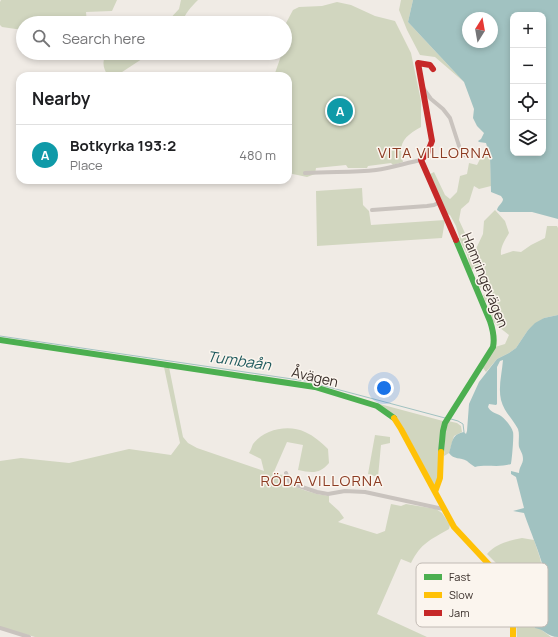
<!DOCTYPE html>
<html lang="en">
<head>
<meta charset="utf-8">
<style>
  body { margin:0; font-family:Manrope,sans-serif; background:#f6f6f6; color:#202124 }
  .controls { position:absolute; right:12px; top:12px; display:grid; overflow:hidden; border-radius:8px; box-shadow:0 2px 6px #0003 }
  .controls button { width:36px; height:36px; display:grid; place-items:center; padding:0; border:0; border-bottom:1px solid #e0e0e0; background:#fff; color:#202124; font:20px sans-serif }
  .compass { position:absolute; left:462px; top:12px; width:36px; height:36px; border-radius:50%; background:#fff; box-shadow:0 2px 6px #0003; rotate:11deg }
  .you { position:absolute; left:384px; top:388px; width:14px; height:14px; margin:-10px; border:3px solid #fff; border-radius:50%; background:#1a73e8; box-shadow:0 0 0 6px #1a73e833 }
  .badge { display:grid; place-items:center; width:26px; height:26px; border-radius:50%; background:#ea580c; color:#fff; font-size:13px; font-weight:700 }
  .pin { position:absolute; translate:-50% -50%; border:2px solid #fff; box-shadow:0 1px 4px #0006 }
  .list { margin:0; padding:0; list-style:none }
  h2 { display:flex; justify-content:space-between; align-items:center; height:52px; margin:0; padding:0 16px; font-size:17px }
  h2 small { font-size:13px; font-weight:400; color:#757577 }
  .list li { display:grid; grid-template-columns:26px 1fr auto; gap:12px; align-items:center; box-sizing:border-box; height:60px; padding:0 16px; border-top:1px solid #e0e0e0 }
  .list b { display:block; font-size:15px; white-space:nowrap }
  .list p { margin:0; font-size:13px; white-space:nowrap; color:#757577 }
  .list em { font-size:13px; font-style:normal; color:#757577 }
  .icon { flex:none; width:22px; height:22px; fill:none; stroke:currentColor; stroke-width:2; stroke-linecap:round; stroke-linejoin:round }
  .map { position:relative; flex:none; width:558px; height:637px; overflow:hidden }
  .search { position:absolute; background:#fff; box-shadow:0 2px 6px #0003; left:16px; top:16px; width:276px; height:44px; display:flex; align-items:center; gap:10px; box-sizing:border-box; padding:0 14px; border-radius:22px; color:#757577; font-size:15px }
  .panel { position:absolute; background:#fff; box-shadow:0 2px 6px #0003; left:16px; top:72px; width:276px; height:112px; border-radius:12px }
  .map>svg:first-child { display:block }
  .green { fill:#d1d6bf }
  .water { fill:#a1c2c1; fill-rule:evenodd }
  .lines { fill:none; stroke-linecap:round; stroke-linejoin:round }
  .stream { stroke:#a1c2c1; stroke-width:1 }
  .street { stroke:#c9c3be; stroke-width:4 }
  .fast { stroke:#4caf50; stroke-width:6 }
  .slow { stroke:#ffc107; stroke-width:6 }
  .jam { stroke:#c62828; stroke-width:6 }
  .labels { text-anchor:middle; stroke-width:3; stroke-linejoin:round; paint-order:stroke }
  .street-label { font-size:14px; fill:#3b302b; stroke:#fbf5ee }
  .neighbourhood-label { font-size:15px; letter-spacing:1px; fill:#8c3b22; stroke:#fbf5ee }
  .water-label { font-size:15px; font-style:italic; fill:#1f5a5e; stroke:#fbf5ee }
  .key { fill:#fbf5ee; stroke:#c1bab4; stroke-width:1 }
  .key-label { font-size:11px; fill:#3b302b }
</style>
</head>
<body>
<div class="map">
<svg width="558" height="637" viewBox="0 0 558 637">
  <rect width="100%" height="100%" fill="#f0ebe5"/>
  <!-- green -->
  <path class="green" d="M1,0H117L112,11L86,12L87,23H23V30L2,27L0,25V2Z
    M181,0H198C191,7 185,13 182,23H166L179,9Z
    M401,0H413L408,22L464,82L435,57L420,55L407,30L399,10Z
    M337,2L351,5L375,16L395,21L411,53L421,101V127C405,136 397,143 403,162L393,165L391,163L368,166L367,168H348L346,165L316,168L315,174L307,177L288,173V76H274L282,53H285V25L293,10L299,7L322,6Z
    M108,53H151L116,76H108C103,68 101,60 108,53Z
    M482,155L490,157L491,186L479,189L474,186L469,202L461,209L459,220L474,253L483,234L484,221L495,210L505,221L509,233C505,240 500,247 501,255L513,251L521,252L531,245L545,238L547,226H557L558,228V315L544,318L528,330L516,348L509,353L497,359L486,372L483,368L495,347L505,344L509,335C498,326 486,321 492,304L485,301L483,295L490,292L488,283L480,288L477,281L482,276L478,266L471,270L467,254L461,243L456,226L450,215L447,214L430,174L434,172L445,195L450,199L457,192L460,176L467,174L469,163L477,165Z
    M362,188L363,205L369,211L371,225L445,220L442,238L317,246L316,191Z
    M164,367H169L183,437L188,443L197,448L264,471L261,459L249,453C251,450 252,446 253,444C264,429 289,424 305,432C314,436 321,442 328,449L329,463C320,474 312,473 298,470L303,445L287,442L273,474L285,475L286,483C300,489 313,494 329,496V502L339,511L344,518L338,522L377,534L385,531L391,504L401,506L406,504L436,509L442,513L450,525L449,529C430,540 421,543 411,563L401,559L377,614L427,637H35L0,627V461L21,458L69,463L129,449L171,455L180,443Z
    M376,403L443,421L439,484L434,485L403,427Z
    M448,421L457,423L461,426L462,432L454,436L449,453L444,456L446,425Z
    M375,435L390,437V443L381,445L378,477L368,474Z
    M522,538L534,540L540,558L547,590L546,595L539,605L534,626L535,628H539L551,637H517L516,617L519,600V591L514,581L487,554C497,543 508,541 522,538Z"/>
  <!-- water -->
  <path class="water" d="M413,0H558V219L532,212H500L497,210C498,205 503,203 503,199L501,196L491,192L490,157L486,143L479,142L478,141L481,139L484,133L477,126L473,118L474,109L464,82L408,22ZM513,15H543V153H513ZM468,18H492V42H468Z
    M558,315V637C548,637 544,629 535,628L534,626C536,619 537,611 539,605C542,600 546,596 547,591C549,574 530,531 524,513L513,511L524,508L516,477L511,474V471L519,473C519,467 523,464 523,459C523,454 521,452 519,447C518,441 520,435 518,429C513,419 504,412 501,400C498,387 502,373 503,360L500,361L497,367V404L496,405L489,404L488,407C491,413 497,413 501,416C506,420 511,426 513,432C514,435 512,460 511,464C499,468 486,464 475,467C472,465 469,463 467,461C460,457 454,460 449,453C453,441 451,435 464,432L466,434L467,431L469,404L479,382L497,359L509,353L516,348L528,330L535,323L544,318Z"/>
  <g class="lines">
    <!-- stream -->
    <path class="stream" d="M0,336L306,381L445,418
      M451,419L458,421L463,424L464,432"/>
    <!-- street -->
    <path class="street" d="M423,88L431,99L443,109L450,118L461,152L464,155
      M305,173C329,171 353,173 376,170C391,168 406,163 421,160
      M372,210L427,206L434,205L440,202
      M286,473L290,483L317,492L328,494L345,491L365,492L443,509
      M0,628L29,637"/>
    <!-- fast -->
    <path class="fast" d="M0,340L315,387L377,406L394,418
      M441,452L443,431L445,423L493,347C495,338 493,330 490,321L456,240"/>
    <!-- slow -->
    <path class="slow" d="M394,418L401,429L435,492
      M441,452L440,478L435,492L454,527L509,586L513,602V637"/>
    <!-- jam -->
    <path class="jam" d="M433,69L430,65L418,63L432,141L427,154L421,160L456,240"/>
  </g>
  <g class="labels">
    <!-- street labels -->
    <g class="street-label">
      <text transform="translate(485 280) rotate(68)" y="5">Hamringevägen</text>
      <text transform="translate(315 377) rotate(13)" y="5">Åvägen</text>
    </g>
    <!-- neighbourhood labels -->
    <g class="neighbourhood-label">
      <text x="435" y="158">VITA VILLORNA</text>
      <text x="322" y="486">RÖDA VILLORNA</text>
    </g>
    <!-- water labels -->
    <g class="water-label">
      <text transform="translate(239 361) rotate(8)" y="5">Tumbaån</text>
    </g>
  </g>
  <!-- legend -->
  <rect x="416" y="563" width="132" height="64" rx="6" class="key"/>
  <rect x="424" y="574" width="18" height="6" fill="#4caf50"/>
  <rect x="424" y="592" width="18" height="6" fill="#ffc107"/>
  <rect x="424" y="610" width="18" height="6" fill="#c62828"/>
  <g class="key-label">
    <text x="449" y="581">Fast</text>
    <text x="449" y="599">Slow</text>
    <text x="449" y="617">Jam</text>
  </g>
</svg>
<div class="controls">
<button>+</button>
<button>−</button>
<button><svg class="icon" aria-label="locate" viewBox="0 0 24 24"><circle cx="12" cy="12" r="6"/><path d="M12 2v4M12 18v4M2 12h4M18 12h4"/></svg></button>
<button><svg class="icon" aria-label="layers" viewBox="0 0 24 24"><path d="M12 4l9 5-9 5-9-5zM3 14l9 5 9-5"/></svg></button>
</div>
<svg class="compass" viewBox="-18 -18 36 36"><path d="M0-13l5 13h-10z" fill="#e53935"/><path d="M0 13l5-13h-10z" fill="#757577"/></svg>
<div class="you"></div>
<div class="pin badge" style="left:340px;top:111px;background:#0f9aa8">A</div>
<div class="search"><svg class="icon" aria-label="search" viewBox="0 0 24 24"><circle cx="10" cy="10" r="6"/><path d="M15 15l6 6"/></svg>Search here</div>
<section class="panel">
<h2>Nearby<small></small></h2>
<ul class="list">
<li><span class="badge" style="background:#0f9aa8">A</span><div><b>Botkyrka 193:2</b><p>Place</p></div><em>480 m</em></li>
</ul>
</section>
</div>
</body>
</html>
